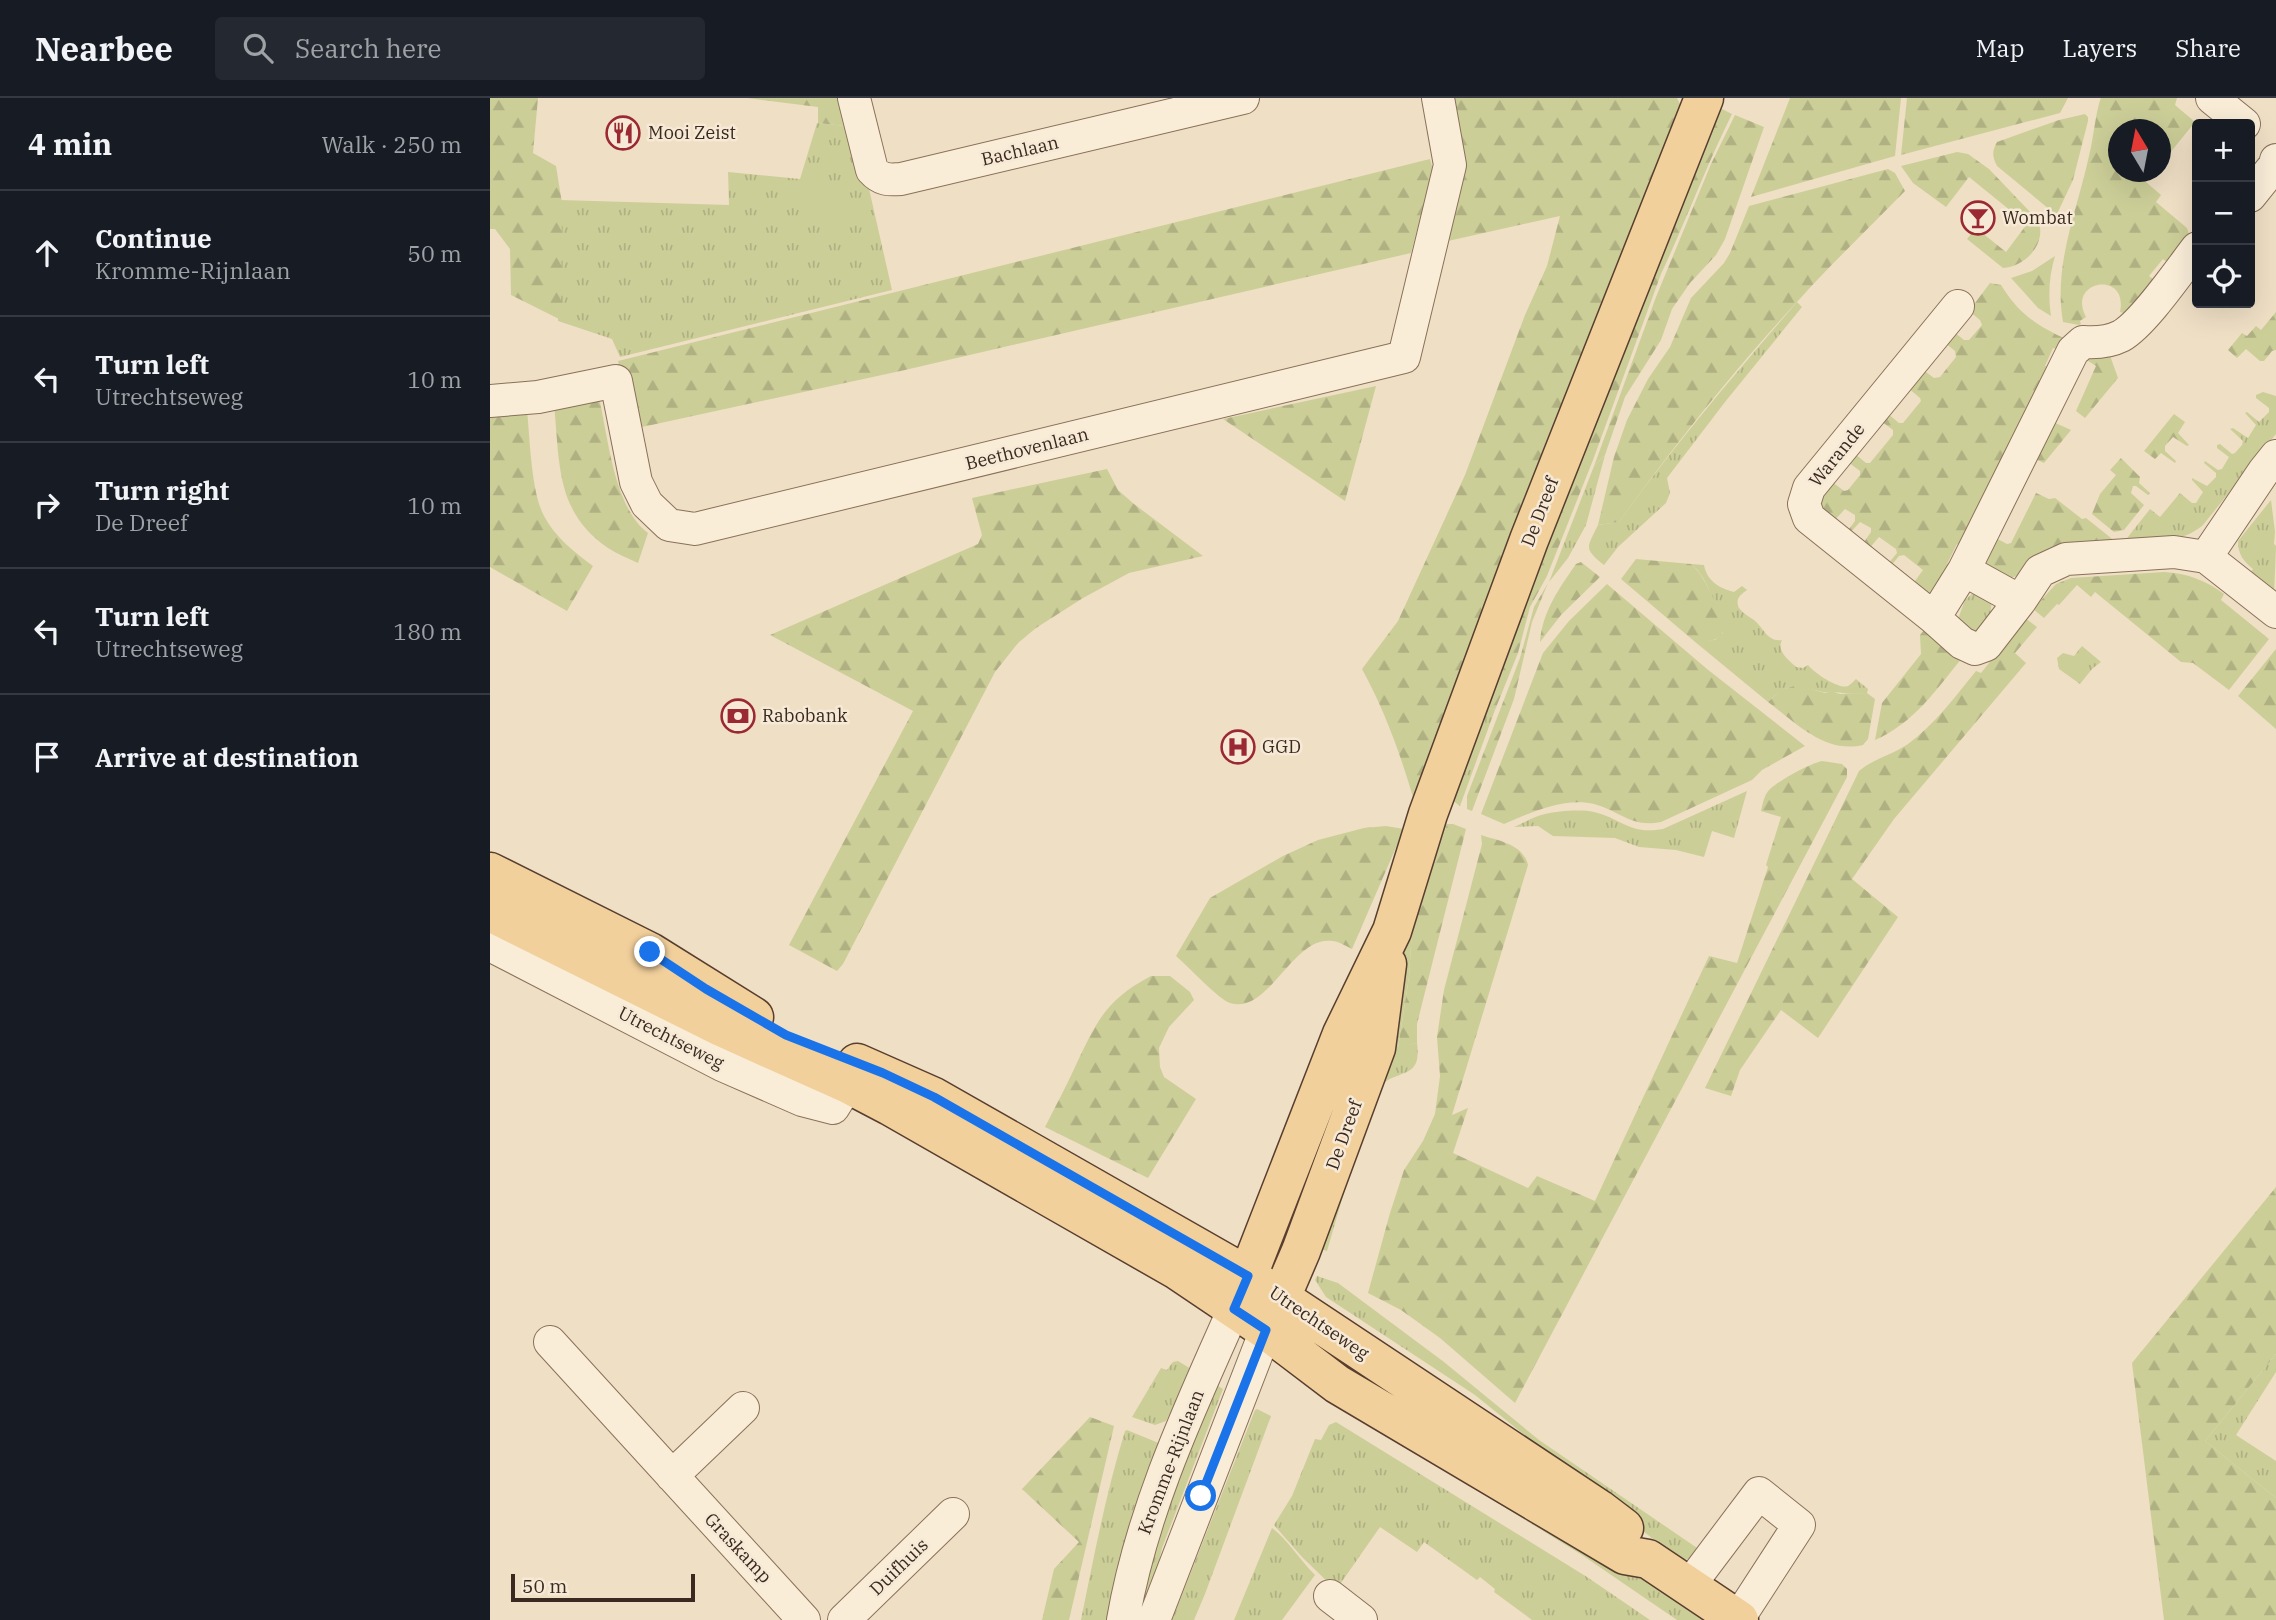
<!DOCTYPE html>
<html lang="en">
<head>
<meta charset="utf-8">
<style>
  body { margin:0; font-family:"IBM Plex Serif",serif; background:#242831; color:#f1f3f6 }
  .controls { position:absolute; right:21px; top:21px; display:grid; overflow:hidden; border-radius:7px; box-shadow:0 7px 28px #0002 }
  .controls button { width:63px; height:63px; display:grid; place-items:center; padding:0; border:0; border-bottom:2px solid #363941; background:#171b24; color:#f1f3f6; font:35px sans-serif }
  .compass { position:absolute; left:1618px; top:21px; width:63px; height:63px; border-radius:50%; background:#171b24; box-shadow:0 7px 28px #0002; rotate:350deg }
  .scale { position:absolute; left:21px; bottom:18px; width:184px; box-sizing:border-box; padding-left:7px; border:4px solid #3a291f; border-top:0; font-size:19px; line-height:24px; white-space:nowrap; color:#3a291f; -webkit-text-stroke:5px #f6e9d5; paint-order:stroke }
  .stop { position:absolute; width:21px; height:21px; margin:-16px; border:5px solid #1a73e8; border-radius:50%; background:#fff }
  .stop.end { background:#1a73e8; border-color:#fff; box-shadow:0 2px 7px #0008 }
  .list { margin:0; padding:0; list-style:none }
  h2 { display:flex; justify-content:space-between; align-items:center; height:91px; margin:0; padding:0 28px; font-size:30px }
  h2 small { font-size:23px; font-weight:400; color:#9ea1a6 }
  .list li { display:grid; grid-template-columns:46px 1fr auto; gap:21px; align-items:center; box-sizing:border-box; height:126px; padding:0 28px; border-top:2px solid #363941 }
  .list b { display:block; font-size:26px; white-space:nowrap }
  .list p { margin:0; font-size:23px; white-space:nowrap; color:#9ea1a6 }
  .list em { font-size:23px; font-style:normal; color:#9ea1a6 }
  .icon { flex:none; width:38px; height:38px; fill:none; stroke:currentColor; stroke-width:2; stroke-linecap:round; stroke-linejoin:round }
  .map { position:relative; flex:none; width:1786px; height:1522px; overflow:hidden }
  header { display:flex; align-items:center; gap:42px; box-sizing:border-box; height:98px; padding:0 35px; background:#171b24; border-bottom:2px solid #363941 }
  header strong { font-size:33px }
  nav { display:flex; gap:38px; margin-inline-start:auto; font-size:24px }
  .search { width:490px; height:63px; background:#242831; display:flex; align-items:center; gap:18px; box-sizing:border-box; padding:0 24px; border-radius:7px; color:#9ea1a6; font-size:26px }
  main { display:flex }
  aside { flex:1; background:#171b24 }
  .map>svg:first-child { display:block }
  .grass { fill:url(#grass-tufts) }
  .forest { fill:url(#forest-firs) }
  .park { fill:#ccce98 }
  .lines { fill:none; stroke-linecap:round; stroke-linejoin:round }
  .minor-casing { stroke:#8a705a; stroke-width:34 }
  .major-casing { stroke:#583e2f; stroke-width:41 }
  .minor { stroke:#f9edd8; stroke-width:32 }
  .major { stroke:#f2d09c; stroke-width:38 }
  .route { stroke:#1a73e8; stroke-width:9 }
  .labels { text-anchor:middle; stroke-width:5; stroke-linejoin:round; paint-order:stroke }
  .poi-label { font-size:18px; fill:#3a291f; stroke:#f6e9d5; text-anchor:start }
  .street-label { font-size:18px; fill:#3a291f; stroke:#f6e9d5 }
</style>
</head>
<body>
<header>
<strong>Nearbee</strong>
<div class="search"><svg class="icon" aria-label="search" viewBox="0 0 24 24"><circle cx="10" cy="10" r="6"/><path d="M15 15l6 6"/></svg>Search here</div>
<nav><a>Map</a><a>Layers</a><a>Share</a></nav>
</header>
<main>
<aside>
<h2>4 min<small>Walk · 250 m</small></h2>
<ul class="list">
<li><svg class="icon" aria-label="ahead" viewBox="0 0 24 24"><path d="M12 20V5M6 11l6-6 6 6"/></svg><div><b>Continue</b><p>Kromme-Rijnlaan</p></div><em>50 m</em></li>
<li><svg class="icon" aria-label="left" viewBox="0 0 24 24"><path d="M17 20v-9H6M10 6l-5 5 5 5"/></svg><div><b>Turn left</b><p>Utrechtseweg</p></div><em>10 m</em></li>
<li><svg class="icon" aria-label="right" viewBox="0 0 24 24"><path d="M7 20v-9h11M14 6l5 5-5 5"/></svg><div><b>Turn right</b><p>De Dreef</p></div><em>10 m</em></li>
<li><svg class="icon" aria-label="left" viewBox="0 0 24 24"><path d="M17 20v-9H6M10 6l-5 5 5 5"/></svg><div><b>Turn left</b><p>Utrechtseweg</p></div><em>180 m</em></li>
<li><svg class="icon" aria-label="arrive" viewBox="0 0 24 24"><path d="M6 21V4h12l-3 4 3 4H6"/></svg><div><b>Arrive at destination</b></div></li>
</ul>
</aside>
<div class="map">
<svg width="1786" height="1522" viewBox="0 0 1786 1522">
  <defs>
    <pattern id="grass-tufts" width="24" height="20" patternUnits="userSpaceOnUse" patternTransform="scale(1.75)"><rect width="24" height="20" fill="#ccce98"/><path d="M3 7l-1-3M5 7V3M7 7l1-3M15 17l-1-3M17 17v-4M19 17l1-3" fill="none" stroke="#b0b183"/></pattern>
    <pattern id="forest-firs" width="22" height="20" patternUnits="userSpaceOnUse" patternTransform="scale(1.75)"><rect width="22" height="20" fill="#ccce98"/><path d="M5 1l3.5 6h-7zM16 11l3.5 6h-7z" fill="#b0b183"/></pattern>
  </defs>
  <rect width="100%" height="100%" fill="#efdfc5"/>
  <!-- grass -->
  <path class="grass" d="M327,25L365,29L402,192L130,259L122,241L68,223L70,102L239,107L238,74L310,81Z
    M1307,204L1312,209L1235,304L1177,380L1180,395L1176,405L1128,449L1114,467C1093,450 1097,450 1108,427L1129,424C1184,347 1245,276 1307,204Z
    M1773,294L1786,298V336L1713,427C1692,446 1661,442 1634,444L1660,411L1670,419L1690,395L1702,405H1706L1713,394L1702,382V380L1717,388L1726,379V375L1714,365L1715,363L1728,372L1732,371L1739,359L1727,350V347L1730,346L1742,356L1745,355L1752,347L1753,343L1740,331L1743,330L1758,340L1766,327L1755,315L1757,314L1769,324L1779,314V310L1766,300V297Z
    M1115,357L1096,427L1078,460L1059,484L1104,368Z
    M1781,402L1785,434L1784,446L1786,448L1784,497L1759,476L1763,471C1753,463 1748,456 1748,443Z
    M1201,466L1214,467C1217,483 1229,490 1244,494L1252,488L1257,492C1250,497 1245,501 1249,510C1253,515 1258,518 1264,522C1274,530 1277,544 1292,542C1286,553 1299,562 1306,569L1313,570L1318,567C1323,574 1349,592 1358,588C1359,588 1365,582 1366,581L1378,591L1377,595C1365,597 1355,595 1343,594C1337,593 1339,595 1333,594C1305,588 1301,582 1278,604L1204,543L1225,542L1233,535C1227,513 1219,480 1201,466Z
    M1483,495L1501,503C1503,517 1494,534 1479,533L1468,521L1475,502Z
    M1592,548L1611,564L1602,571L1590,586L1569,571L1567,560L1573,555L1584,558Z
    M992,608L1005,612L970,708L962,702Z
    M1257,693L1244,740L1222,733L1214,759L1186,752L1149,749L1125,740L1063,738L1048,728L1024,729C1034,725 1044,718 1055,716C1069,713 1090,711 1104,714C1133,721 1139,737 1173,731Z
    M957,726L922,831L919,879L908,949L927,945C932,982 909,970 890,988L889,974L837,1153L823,1149L916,820L946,731Z
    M827,1178L848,1185L954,1264L1049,1342L1213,1454C1203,1462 1195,1464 1184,1458L985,1297L836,1199L825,1182Z
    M1786,1256V1274L1746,1337L1786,1363V1400L1715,1343Z
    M688,1263L706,1274C697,1292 685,1305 676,1323L665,1327L642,1319L671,1270L677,1272L683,1264Z
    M722,1284L733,1291L672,1450L661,1501L659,1502L655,1496L665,1409Z
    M832,1288L1223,1522H1187L1092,1457L820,1289Z
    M767,1311L781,1318L715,1496L704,1522H682L765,1312Z
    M846,1324L1097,1479L1160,1522H1042L1004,1494L1005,1491L990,1479L987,1482L934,1444L927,1454L890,1429L846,1492L812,1459L784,1427L802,1398L825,1341L831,1342L839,1327Z
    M637,1332L671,1346L627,1522H591C604,1458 616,1395 635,1333Z
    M782,1430C798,1442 810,1462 825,1477L792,1522H744Z"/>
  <!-- forest -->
  <path class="forest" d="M0,0H48L43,55L66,68L72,105L71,222L21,197L20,151L5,131H0Z
    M257,0H356L363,29L328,25V9Z
    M960,0H1187L1191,8L925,706C911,658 896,615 872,571L908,523L975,377L1035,217L1057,168L1070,118L949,145Z
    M1300,0H1411L1405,58L1261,99Z
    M1417,0H1578L1570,15L1411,57Z
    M1611,0H1687L1685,7L1705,24L1671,66V32H1629V74H1664L1656,84L1671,97L1666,104L1697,130L1700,140L1680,167L1673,161L1659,178L1667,184L1641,217L1630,214C1639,172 1576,182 1596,219L1590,223L1591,226L1589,227L1573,224C1563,167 1587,113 1599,58C1603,44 1606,11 1611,0Z
    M1228,9L1242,16C1216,68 1196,123 1171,176L1103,362L1057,478L1040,509L1028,555L1005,612L992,608Z
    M1595,16L1598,19V23L1583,82L1567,116H1565L1507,68C1502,58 1502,53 1507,44L1569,22Z
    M1245,17L1274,29L1235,141L1226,157L1200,185L1182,211L1171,242L1135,299L1115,357L1104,368L1166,199L1221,66Z
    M1467,54L1478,56L1499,71L1547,121C1559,143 1536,169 1513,170L1477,141L1486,130L1516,154L1537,126L1479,79L1456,109L1423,85L1411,68Z
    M940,61L943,71L921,155L415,272L143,331L128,263Z
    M1398,71L1405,75L1415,93C1379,130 1341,166 1307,204C1243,273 1184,348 1129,424L1108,427L1124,359L1137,322L1158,281L1180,249L1201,200L1234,165L1240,155L1259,108Z
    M1565,158C1559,178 1558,197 1561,218L1548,210L1521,180L1542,173Z
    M1500,185L1511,187C1529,216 1546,227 1576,241L1570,252L1563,250L1555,268L1561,270L1473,449L1467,446L1457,466L1463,469L1444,495H1436L1422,487L1433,472L1414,457L1409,458L1400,469L1397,467L1407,455L1406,451L1389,439L1378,452L1372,447L1381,434V430L1370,424L1358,437L1356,435L1365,423V417L1355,411L1343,424C1328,407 1329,402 1341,383L1354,393L1358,392L1370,377V373L1358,364L1364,355L1376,365H1380L1403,337V332L1391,323L1397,315L1409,325H1413L1431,303L1430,300L1418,290L1432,271L1444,280L1450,279L1466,259L1465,253L1454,244L1463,233L1474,242H1479L1492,227L1490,222L1479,213Z
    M1786,214V252L1782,253L1774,263H1770L1756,251L1747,260L1738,252L1752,235L1757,238L1766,228L1771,232Z
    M1618,252L1628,280L1595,320L1586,313L1606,268L1595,261Z
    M886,288L855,403L733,321Z
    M109,299C118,339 124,410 158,435L148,465C138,460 127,456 118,450C65,414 70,364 64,307Z
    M37,312C40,341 41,393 54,418C65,439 84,454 103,468L77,513L0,469V315Z
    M1684,316L1695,324L1688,335L1699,347L1697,348L1683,339L1675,348V353L1686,363L1685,365L1671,355L1665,361L1654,353Z
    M1561,323L1581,332L1554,365L1543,360Z
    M1631,360L1650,379L1649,385L1660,395L1658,397L1646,388H1643L1641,395L1654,407L1634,432L1624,434L1602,416L1610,396L1626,377L1620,372Z
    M617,371L628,392L644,406L713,458L639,475L593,500L546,530L528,545L505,574L353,866L347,873L299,847L423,613L280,537L488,446L492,437L482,400Z
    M1546,395L1559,401L1565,400L1592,421L1596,420L1626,444L1515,482L1496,468L1494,462L1504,439L1517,446L1521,445Z
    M1146,461L1201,466C1215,477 1226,507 1234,524L1235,529C1231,544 1218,544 1204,543L1131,481Z
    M1091,464L1110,479L1071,517L1050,544C1052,514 1070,489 1086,466Z
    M1674,474C1697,475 1715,482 1734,496L1731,502L1779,541L1739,592L1703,565L1691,564L1605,494L1601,499L1587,487L1569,507L1567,506L1554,520L1543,511L1566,486L1581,480Z
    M1058,485L1042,524L1024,601L982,713L977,711V698L1030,560L1044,509Z
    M1117,486L1217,571L1315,648L1272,672L1262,682L1171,724C1141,730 1130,713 1104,706C1075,699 1039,715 1014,726L991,716L1053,555L1079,523Z
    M1535,520L1547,529L1525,555L1536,565L1404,721L1362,781L1408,819L1328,940L1291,912L1250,972L1241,998L1215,990L1369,673C1383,661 1402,657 1418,646C1445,626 1465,599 1486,573L1491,575Z
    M1435,531L1472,560C1446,592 1424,625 1385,642L1392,605L1431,556L1430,537Z
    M1786,551V631L1748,598Z
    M1307,587L1335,595L1341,593L1350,596L1377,595L1385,601L1378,641L1373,647C1335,656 1306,625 1278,604L1291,592Z
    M1332,663L1352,666L1357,671V679L1025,1305L950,1240L911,1212L878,1195L900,1115L914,1072L933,1043L945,1016L950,978L947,939L954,892L992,746L991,737C1009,743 1033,746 1038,767L962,1017L978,1010L963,1055L1038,1090L1047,1078L1105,1103L1219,858L1247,865L1278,769L1276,767L1291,719L1271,713C1273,705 1274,697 1280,691C1290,682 1319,666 1332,663Z
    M957,726H963L976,731L927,926V945L908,950L919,879L922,831Z
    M896,728L914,731L862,851C856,848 848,843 842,843C803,837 779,917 740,905C728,901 698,868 686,858L720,800L793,758L828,742L874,730Z
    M661,878H680L700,894L704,902L679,929L669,950L670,969L674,979L706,1001L658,1080L555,1029C565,1009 576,989 585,969C606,925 615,902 661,878Z
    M1786,1089V1256L1715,1343L1786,1400V1522H1674L1642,1265Z
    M600,1319L624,1328L579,1522H552L564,1471L589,1444L532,1391Z"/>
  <!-- park -->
  <path class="park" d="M351,87L359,120L325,122L300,93Z"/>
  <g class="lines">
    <defs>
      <path id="minor" d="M364,0L382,72C391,82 398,82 411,81L753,0
        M1722,0L1754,26
        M1760,98L1785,67L1786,62
        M0,303L48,299L126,283L146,384L157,406L179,427L205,431L914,259L960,67L948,0
        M1716,459L1774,373L1786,358
        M1716,459L1786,514
        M1474,472L1530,503L1496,547L1485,551L1472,545L1444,520L1474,472L1583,253L1593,244C1606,245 1619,244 1631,238C1653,226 1690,172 1707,150
        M1530,503L1550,473L1576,461L1684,454L1716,459
        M1444,520L1319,420L1314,406L1319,390L1468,208
        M0,847L232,967L312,1002L343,1010L358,986
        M60,1244L314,1522
        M182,1378L253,1310
        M1199,1488L1269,1395L1309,1427L1248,1521
        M840,1498L871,1522
        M354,1522L463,1416
        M633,1522C652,1412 699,1312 744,1211
        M664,1522L776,1232"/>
      <path id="major" d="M0,774L160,854L264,919
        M0,814L231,929L358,986L400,1008L687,1172L776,1232L847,1286L1135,1457L1158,1461L1249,1522
        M367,965L444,999L758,1178L1109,1411L1134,1430
        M748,1203L852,936L902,833L938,716L1039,442L1214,0
        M781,1223L811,1153L886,950L897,866"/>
    </defs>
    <!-- minor casing -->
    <use href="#minor" class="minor-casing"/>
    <!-- major casing -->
    <use href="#major" class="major-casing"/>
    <!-- minor -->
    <use href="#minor" class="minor"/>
    <!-- major -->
    <use href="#major" class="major"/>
  </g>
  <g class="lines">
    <!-- route -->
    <path class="route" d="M160,854L216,891L296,937L393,975L444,999L758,1178L744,1211L776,1232L711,1398"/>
  </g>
  <!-- icons -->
  <defs>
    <symbol id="restaurant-ring" viewBox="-11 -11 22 22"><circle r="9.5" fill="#f6e9d5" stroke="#9b2934" stroke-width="1.5"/><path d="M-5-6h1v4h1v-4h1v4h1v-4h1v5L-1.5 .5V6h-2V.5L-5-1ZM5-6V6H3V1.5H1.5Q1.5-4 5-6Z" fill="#9b2934"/></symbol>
    <symbol id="bar-ring" viewBox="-11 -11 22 22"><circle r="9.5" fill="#f6e9d5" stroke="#9b2934" stroke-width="1.5"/><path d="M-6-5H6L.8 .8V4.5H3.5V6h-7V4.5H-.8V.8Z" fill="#9b2934"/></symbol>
    <symbol id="bank-ring" viewBox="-11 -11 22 22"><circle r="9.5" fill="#f6e9d5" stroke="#9b2934" stroke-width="1.5"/><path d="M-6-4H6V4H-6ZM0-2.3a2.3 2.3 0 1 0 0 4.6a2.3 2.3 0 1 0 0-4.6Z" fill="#9b2934"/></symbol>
    <symbol id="hospital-ring" viewBox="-11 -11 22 22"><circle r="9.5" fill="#f6e9d5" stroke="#9b2934" stroke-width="1.5"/><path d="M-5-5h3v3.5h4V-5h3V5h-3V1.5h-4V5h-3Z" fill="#9b2934"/></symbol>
  </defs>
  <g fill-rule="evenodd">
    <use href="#restaurant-ring" x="114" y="16" width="38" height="38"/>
    <use href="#bar-ring" x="1469" y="101" width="38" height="38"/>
    <use href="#bank-ring" x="229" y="599" width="38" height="38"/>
    <use href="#hospital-ring" x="729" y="630" width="38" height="38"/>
  </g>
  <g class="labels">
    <!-- poi labels -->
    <g class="poi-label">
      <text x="158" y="41">Mooi Zeist</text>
      <text x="1512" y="126">Wombat</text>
      <text x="272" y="624">Rabobank</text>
      <text x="772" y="655">GGD</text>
    </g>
    <!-- street labels -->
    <g class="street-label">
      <text transform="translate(530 53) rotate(-13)" y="6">Bachlaan</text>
      <text transform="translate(537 351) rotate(-14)" y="6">Beethovenlaan</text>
      <text transform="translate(1347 357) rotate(-51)" y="6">Warande</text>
      <text transform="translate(1050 414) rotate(-69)" y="6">De Dreef</text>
      <text transform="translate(181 940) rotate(27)" y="6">Utrechtseweg</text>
      <text transform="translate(854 1037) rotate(-70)" y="6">De Dreef</text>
      <text transform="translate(829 1225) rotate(34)" y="6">Utrechtseweg</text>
      <text transform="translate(681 1364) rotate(-69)" y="6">Kromme-Rijnlaan</text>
      <text transform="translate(248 1450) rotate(47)" y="6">Graskamp</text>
      <text transform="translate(409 1469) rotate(-44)" y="6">Duifhuis</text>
    </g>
  </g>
</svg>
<div class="controls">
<button>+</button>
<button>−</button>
<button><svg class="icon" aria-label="locate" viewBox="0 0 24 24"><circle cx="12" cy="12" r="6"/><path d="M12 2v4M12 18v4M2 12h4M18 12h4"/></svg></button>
</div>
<svg class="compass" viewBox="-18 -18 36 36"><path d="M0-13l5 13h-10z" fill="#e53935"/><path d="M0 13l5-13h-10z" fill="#9ea1a6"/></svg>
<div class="scale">50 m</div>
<div class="stop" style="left:711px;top:1398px"></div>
<div class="stop end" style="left:160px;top:854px"></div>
</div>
</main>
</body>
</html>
